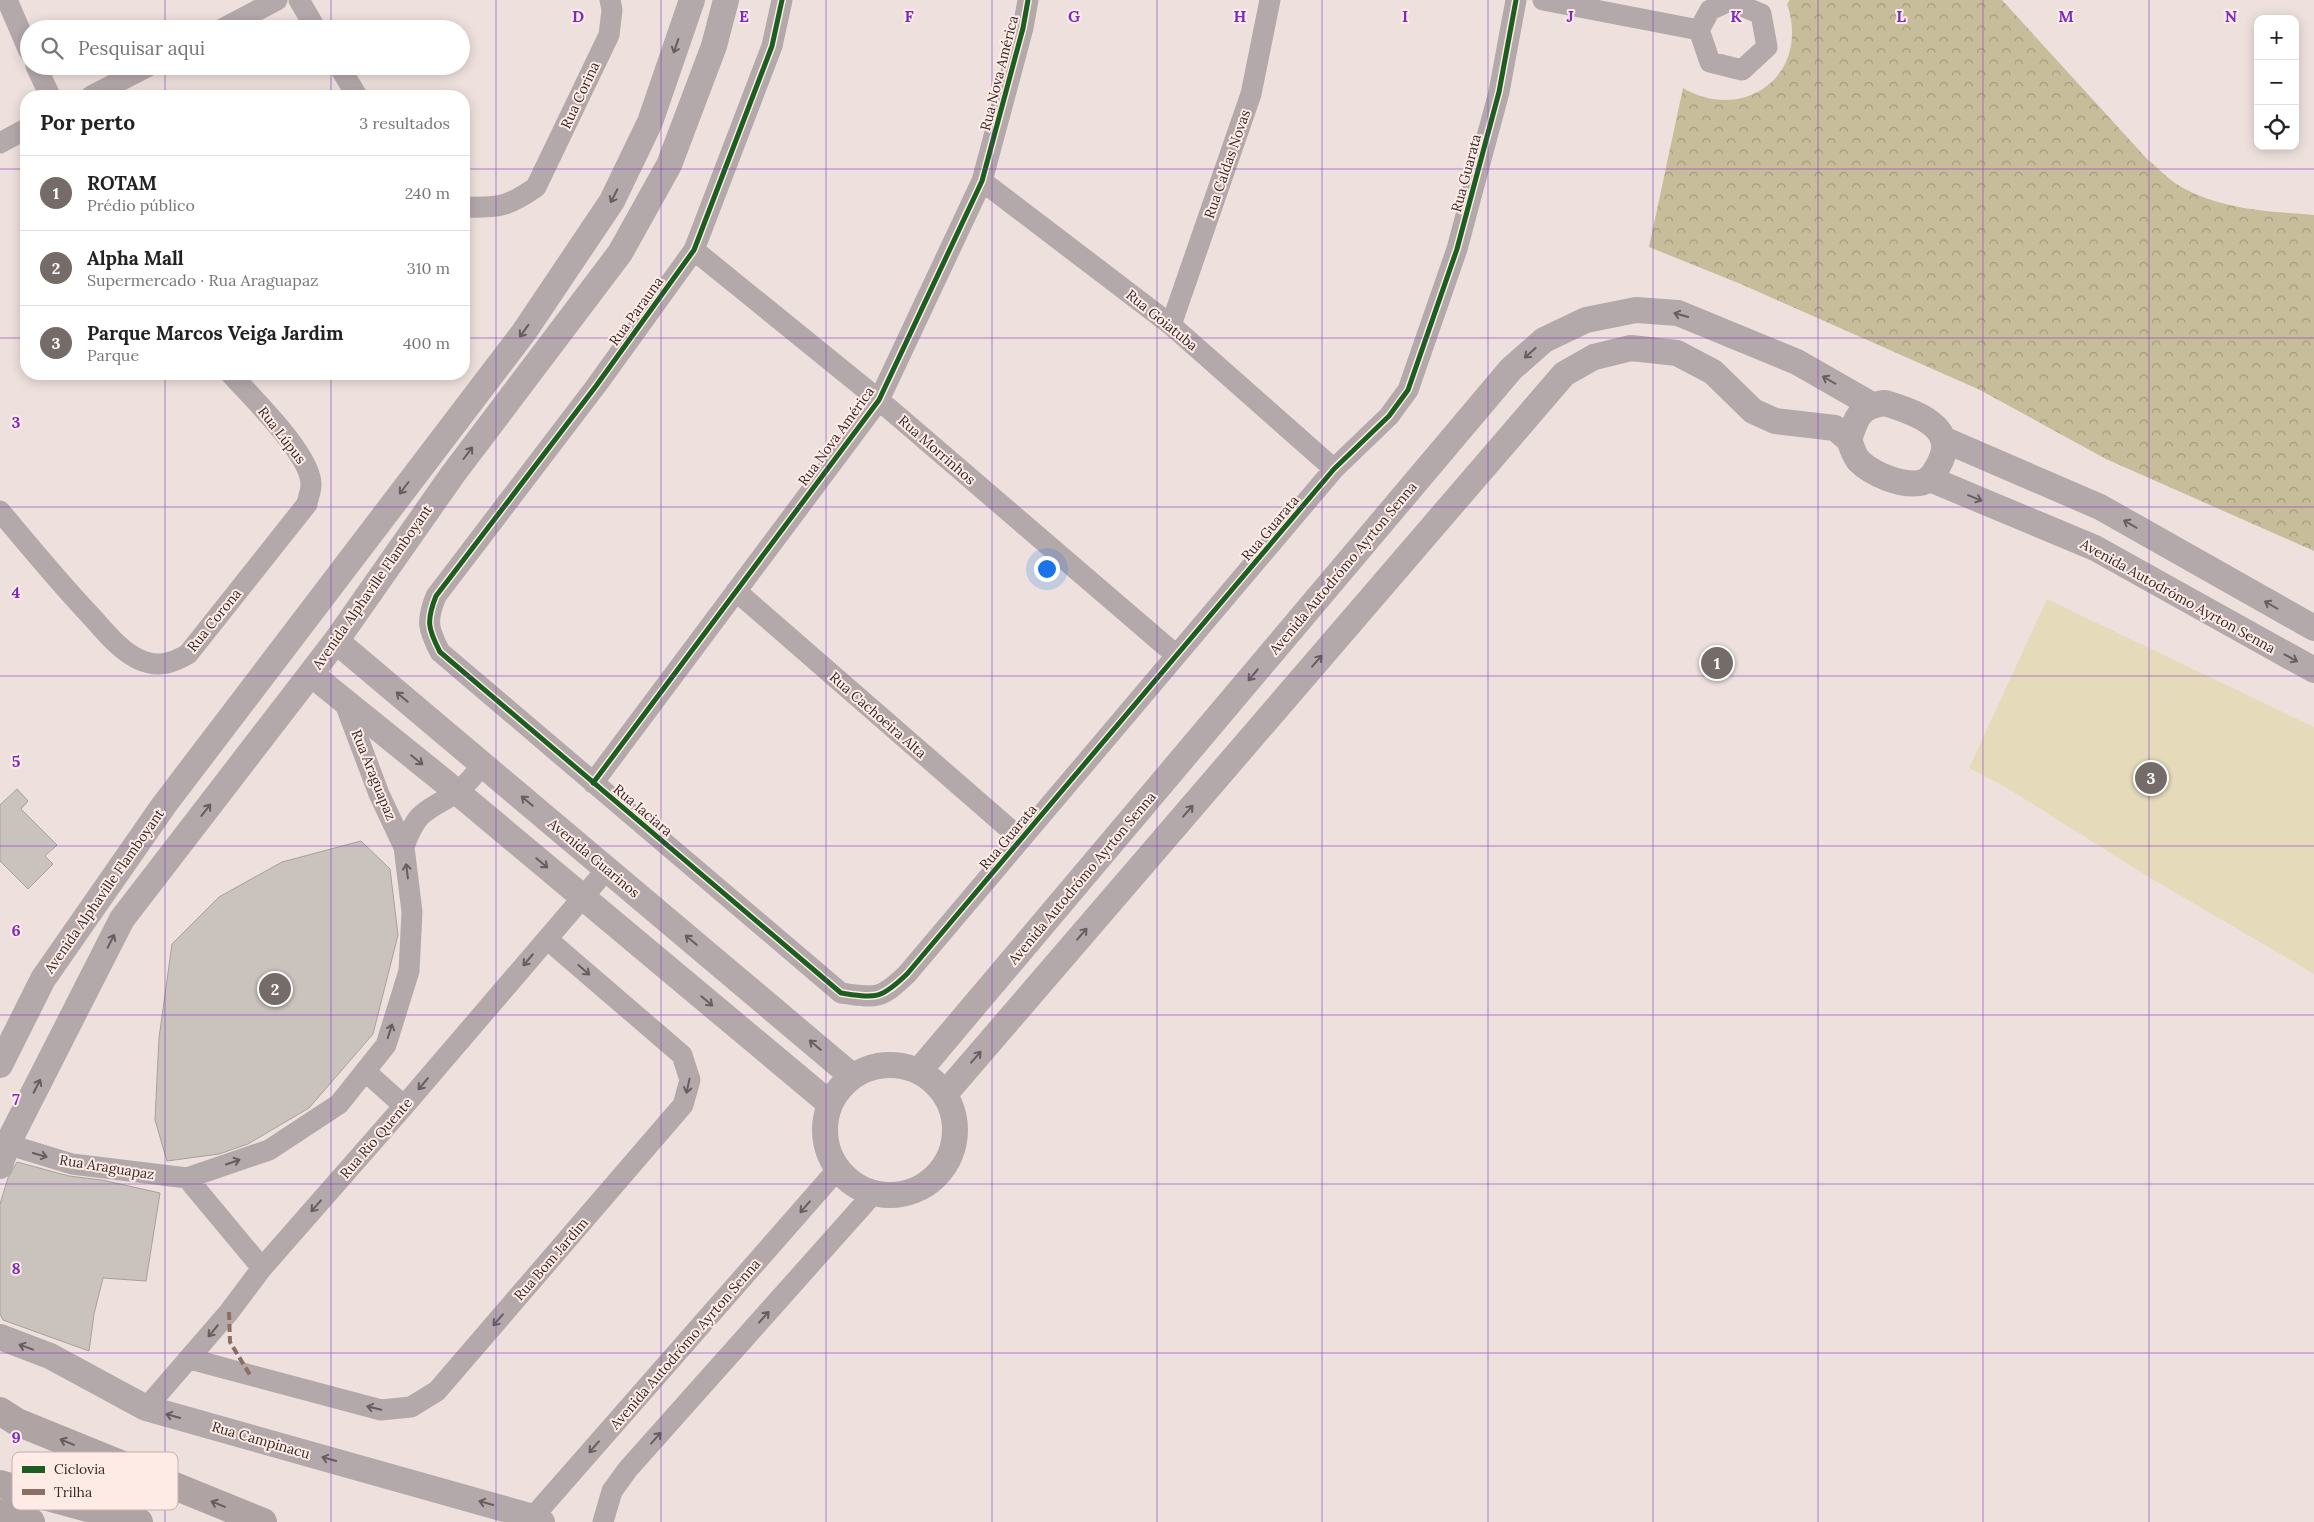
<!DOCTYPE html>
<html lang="pt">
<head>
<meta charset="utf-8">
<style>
  body { margin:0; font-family:Lora,serif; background:#f6f6f6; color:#222 }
  .controls { position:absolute; right:15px; top:15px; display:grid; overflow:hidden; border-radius:10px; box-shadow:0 2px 12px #0003 }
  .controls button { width:45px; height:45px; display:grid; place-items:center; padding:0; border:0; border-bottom:1px solid #e0e0e0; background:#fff; color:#222; font:25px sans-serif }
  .you { position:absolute; left:1046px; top:568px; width:18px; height:18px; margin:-12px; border:4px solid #fff; border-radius:50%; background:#1a73e8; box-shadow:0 0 0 8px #1a73e833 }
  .badge { display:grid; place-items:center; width:32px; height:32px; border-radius:50%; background:#756b68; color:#fff; font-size:16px; font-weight:700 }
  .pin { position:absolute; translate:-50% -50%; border:2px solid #fff; box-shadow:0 1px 5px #0006 }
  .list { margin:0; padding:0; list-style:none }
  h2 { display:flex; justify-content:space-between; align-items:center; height:65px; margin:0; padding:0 20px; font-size:21px }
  h2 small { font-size:16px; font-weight:400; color:#767676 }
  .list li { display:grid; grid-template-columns:32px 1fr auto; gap:15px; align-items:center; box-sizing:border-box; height:75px; padding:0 20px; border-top:1px solid #e0e0e0 }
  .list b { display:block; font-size:19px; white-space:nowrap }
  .list p { margin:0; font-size:16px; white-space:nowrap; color:#767676 }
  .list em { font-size:16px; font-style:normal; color:#767676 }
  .icon { flex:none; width:28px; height:28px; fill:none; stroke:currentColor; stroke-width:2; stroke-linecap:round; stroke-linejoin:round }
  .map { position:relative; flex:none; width:2314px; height:1522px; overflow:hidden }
  .search { position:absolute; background:#fff; box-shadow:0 2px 12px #0003; left:20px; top:20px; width:450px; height:55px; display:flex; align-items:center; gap:12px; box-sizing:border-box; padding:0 18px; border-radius:28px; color:#767676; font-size:19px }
  .panel { position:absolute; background:#fff; box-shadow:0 2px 12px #0003; left:20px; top:90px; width:450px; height:290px; border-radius:20px }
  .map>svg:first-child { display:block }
  .forest { fill:url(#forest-crowns) }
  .park { fill:#e5dbbb }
  .building { fill:#cac2bd; stroke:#a8a09b }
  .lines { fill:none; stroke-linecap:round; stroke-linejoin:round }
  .minor { stroke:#b4a9aa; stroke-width:21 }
  .tertiary { stroke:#b4a9aa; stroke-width:26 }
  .trunk { stroke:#b0a3a4; stroke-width:28 }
  .quiet { stroke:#8d6e63; stroke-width:4; stroke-dasharray:8 4; stroke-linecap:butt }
  .cycleway-casing { stroke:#ffebe6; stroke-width:8 }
  .cycleway { stroke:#1b5e20; stroke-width:5 }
  .oneway { stroke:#675d5d }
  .oneway2 { stroke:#665b5a }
  .grid { fill:none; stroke:#7b2cbf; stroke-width:1; stroke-opacity:0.55 }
  .labels { text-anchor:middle; stroke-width:4; stroke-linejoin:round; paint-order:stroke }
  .street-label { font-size:14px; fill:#342b29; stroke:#ffebe6 }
  .key { fill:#ffebe6; stroke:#c2b1ad; stroke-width:1 }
  .key-label { font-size:14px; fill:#342b29 }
  .grid-label { font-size:16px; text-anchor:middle; font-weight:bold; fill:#7b2cbf; stroke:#ffebe6; stroke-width:4; stroke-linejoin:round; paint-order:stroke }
</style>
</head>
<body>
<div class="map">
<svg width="2314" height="1522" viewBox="0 0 2314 1522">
  <defs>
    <pattern id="forest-crowns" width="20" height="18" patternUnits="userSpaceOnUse" patternTransform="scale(1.25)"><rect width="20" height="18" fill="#c8bd9a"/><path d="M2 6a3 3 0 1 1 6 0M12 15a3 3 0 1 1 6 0" fill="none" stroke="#a39a7e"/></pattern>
  </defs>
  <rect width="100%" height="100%" fill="#eee1dd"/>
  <!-- forest -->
  <path class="forest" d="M1790,0H2002L2148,160C2157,167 2165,176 2175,183C2217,210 2266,211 2314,215V551L2106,459L1980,390L1743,285L1649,247L1683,88C1745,124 1811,74 1787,4Z"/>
  <!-- park -->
  <path class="park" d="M2047,599L2314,727V974L2147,876L2007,788L1969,768Z"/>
  <!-- building -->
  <path class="building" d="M17,789L28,801L21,809L57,845L45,856L53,864L28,889L0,861V805Z
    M361,841L390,869L398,935L373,1034L309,1108L248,1144L219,1154L167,1161L155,1120L159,1038L172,944L219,897L282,862Z
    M17,1162L69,1176L102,1180L160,1193L146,1281L103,1278L94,1314L89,1351L3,1320L0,1314V1204L8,1178Z"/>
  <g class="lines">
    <!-- minor -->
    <path class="minor" d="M7,0L29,51
      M299,0L316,29
      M782,0L772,46L694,250L596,386L436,596C426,621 428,629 440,652L841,993C876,998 880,1000 907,974L1334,469L1389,416L1408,390L1457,249L1499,92L1516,0
      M1543,0L1699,30
      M1730,1L1761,14L1767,47L1742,70L1710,62L1699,30L1710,10Z
      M222,29L277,0
      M36,66L50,96
      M339,66L357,96
      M91,96L149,66
      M0,143L26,129
      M982,181L1171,325L1334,469
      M464,207C498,208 508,207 536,187L609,35L612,10L610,0
      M694,250L879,400L1176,655
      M1171,325L1251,94L1270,0
      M0,511C29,546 59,582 90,615C104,630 119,650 138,659C157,668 171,664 188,654L307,504C308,498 311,491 311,485C312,455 251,397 231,374
      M736,591L1021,839
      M593,783L879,400L982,181L1023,28L1028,0
      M404,847C417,810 425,812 456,793C466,786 475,773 483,765
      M365,1071L404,1106
      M0,1142L72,1164L187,1178L269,1150L339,1104L386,1045L409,971L412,912L404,847L379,794L344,701
      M187,1178L262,1268
      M190,1359L381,1410L411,1407L437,1391L683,1105L690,1080L682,1055L547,939
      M146,1408L229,1312L262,1268L404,1106L607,869
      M533,1517L837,1170
      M603,1522L612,1491L628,1469L873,1194"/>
    <!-- tertiary -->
    <path class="tertiary" d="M1885,403C1914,412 1961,427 1938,466C1934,474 1929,482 1919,483C1901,486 1872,474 1859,461C1854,456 1852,447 1849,440C1856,418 1859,406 1885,403Z
      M1945,440L2100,507L2314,628
      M1930,479L2095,548L2314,670
      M336,641L852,1076
      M311,674L457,792L829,1103
      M825 1130a65 65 0 1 1 130 0a65 65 0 1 1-130 0Z
      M0,1065L43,979L164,805L524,332L612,201L650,122L692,0
      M919,1071L1511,369L1544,340L1586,320L1636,310L1678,313L1797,362L1872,405
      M945,1094L1564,374L1594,357L1631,348L1677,353L1713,372L1753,411L1775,421L1835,428L1849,440
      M0,1166L7,1145L122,919L336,641L453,474L620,253L669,165L714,46L726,0
      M0,1337L50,1356L146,1408L533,1517L542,1522"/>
    <!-- trunk -->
    <path class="trunk" d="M0,1411L17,1422L263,1522
      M0,1484L139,1522
      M0,1513L31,1522"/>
    <!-- quiet -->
    <path class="quiet" d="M229,1312L230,1342L250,1375"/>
    <defs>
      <path id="cycleway" d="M782,0L772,46L694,250L596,386L436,596C426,621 428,629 440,652L841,993C876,998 880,1000 907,974L1334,469L1389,416L1408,390L1457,249L1499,92L1516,0
        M593,783L879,400L982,181L1023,28L1028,0"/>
    </defs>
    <!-- cycleway casing -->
    <use href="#cycleway" class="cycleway-casing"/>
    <!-- cycleway -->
    <use href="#cycleway" class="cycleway"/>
  </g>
  <!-- one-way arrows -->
  <defs><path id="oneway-shaft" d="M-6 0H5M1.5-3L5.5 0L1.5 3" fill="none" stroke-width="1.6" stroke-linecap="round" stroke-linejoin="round" transform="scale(1.25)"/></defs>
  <g class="oneway">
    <use href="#oneway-shaft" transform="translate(676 46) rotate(109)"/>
    <use href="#oneway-shaft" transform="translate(614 196) rotate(117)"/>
    <use href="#oneway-shaft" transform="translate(1681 315) rotate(-164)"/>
    <use href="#oneway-shaft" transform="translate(524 331) rotate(126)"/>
    <use href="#oneway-shaft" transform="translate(1530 353) rotate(138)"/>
    <use href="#oneway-shaft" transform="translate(1829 380) rotate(-150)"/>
    <use href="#oneway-shaft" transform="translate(468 453) rotate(-53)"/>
    <use href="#oneway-shaft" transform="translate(404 488) rotate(127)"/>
    <use href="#oneway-shaft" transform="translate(1975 498) rotate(22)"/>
    <use href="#oneway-shaft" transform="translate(2130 524) rotate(-150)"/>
    <use href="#oneway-shaft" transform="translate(2271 605) rotate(-150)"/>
    <use href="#oneway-shaft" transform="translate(2291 658) rotate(29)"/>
    <use href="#oneway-shaft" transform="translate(1317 661) rotate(-49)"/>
    <use href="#oneway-shaft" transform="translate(1253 675) rotate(130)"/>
    <use href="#oneway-shaft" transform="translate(402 697) rotate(-140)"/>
    <use href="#oneway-shaft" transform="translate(417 760) rotate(39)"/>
    <use href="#oneway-shaft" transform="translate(527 801) rotate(-140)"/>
    <use href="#oneway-shaft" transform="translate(206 810) rotate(-52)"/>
    <use href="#oneway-shaft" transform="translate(1188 811) rotate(-49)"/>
    <use href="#oneway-shaft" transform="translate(542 863) rotate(40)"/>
    <use href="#oneway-shaft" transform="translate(407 871) rotate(-97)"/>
    <use href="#oneway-shaft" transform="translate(1082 934) rotate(-49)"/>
    <use href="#oneway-shaft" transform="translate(691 940) rotate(-140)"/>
    <use href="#oneway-shaft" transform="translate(111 941) rotate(-63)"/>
    <use href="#oneway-shaft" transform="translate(528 960) rotate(130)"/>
    <use href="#oneway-shaft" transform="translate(584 970) rotate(41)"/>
    <use href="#oneway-shaft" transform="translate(707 1001) rotate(40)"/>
    <use href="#oneway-shaft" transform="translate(390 1031) rotate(-72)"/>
    <use href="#oneway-shaft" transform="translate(815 1045) rotate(-140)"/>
    <use href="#oneway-shaft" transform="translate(976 1057) rotate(-49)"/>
    <use href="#oneway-shaft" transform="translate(423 1084) rotate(130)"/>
    <use href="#oneway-shaft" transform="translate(37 1086) rotate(-63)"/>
    <use href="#oneway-shaft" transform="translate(688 1086) rotate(102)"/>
    <use href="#oneway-shaft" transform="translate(40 1155) rotate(16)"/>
    <use href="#oneway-shaft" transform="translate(233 1162) rotate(-19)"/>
    <use href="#oneway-shaft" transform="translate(316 1206) rotate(131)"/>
    <use href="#oneway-shaft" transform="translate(805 1207) rotate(131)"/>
    <use href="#oneway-shaft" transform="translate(764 1317) rotate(-48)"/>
    <use href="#oneway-shaft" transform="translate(498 1320) rotate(131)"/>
    <use href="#oneway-shaft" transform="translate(213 1331) rotate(130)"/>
    <use href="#oneway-shaft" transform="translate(26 1347) rotate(-160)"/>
    <use href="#oneway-shaft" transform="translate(374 1408) rotate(-166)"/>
    <use href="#oneway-shaft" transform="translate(173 1416) rotate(-164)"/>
    <use href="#oneway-shaft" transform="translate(656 1438) rotate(-48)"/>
    <use href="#oneway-shaft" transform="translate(594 1447) rotate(131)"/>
    <use href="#oneway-shaft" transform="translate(329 1459) rotate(-164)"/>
    <use href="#oneway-shaft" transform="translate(486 1503) rotate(-164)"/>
  </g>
  <g class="oneway2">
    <use href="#oneway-shaft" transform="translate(67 1442) rotate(-158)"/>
    <use href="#oneway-shaft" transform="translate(218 1504) rotate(-158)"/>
  </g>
  <!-- grid -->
  <path class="grid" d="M165,0V29M331,0V29M496,0V1522M661,0V1522M826,0V1522M992,0V1522M1157,0V1522M1322,0V1522M1488,0V1522M1653,0V1522M1818,0V1522M1983,0V1522M2149,0V1522M165,66V96M331,66V96M0,169H26M464,169H2314M0,338H26M464,338H2314M165,374V1522M331,374V1522M0,507H2314M0,676H2314M0,846H2314M0,1015H2314M0,1184H2314M0,1353H2314"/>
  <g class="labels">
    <!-- street labels -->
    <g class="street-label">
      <text transform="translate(999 73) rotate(-76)" y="5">Rua Nova América</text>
      <text transform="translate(580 95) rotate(-65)" y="5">Rua Corina</text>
      <text transform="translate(1227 164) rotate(-71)" y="5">Rua Caldas Novas</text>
      <text transform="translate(1466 173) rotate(-75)" y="5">Rua Guarata</text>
      <text transform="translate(636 311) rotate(-54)" y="5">Rua Parauna</text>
      <text transform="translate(1162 320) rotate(39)" y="5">Rua Goiatuba</text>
      <text transform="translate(282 435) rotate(52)" y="5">Rua Lúpus</text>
      <text transform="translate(836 436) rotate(-54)" y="5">Rua Nova América</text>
      <text transform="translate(937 450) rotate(41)" y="5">Rua Morrinhos</text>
      <text transform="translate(1270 528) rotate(-50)" y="5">Rua Guarata</text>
      <text transform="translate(1343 568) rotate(-50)" y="5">Avenida Autodrómo Ayrton Senna</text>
      <text transform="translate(372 587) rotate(-55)" y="5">Avenida Alphaville Flamboyant</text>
      <text transform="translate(2178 596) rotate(29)" y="5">Avenida Autodrómo Ayrton Senna</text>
      <text transform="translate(214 620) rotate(-51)" y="5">Rua Corona</text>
      <text transform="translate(878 715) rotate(41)" y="5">Rua Cachoeira Alta</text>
      <text transform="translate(374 775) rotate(68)" y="5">Rua Araguapaz</text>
      <text transform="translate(643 810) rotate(40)" y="5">Rua Iaciara</text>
      <text transform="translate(1008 837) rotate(-50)" y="5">Rua Guarata</text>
      <text transform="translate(594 858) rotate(40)" y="5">Avenida Guarinos</text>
      <text transform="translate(1082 878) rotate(-50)" y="5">Avenida Autodrómo Ayrton Senna</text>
      <text transform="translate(104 891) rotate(-55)" y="5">Avenida Alphaville Flamboyant</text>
      <text transform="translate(376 1138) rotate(-49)" y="5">Rua Rio Quente</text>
      <text transform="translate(107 1167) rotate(9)" y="5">Rua Araguapaz</text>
      <text transform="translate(551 1259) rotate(-49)" y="5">Rua Bom Jardim</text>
      <text transform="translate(685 1344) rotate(-49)" y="5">Avenida Autodrómo Ayrton Senna</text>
      <text transform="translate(261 1440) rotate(16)" y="5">Rua Campinacu</text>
    </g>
  </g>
  <!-- legend -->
  <rect x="12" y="1452" width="166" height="58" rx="8" class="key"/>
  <rect x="22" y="1466" width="23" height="7" fill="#1b5e20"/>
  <rect x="22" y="1489" width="23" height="6" fill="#8d6e63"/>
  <g class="key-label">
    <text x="54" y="1474">Ciclovia</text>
    <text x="54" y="1497">Trilha</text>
  </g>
  <g class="grid-label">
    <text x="578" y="22">D</text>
    <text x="744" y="22">E</text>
    <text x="909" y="22">F</text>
    <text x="1074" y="22">G</text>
    <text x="1240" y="22">H</text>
    <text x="1405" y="22">I</text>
    <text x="1570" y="22">J</text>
    <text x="1736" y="22">K</text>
    <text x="1901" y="22">L</text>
    <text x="2066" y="22">M</text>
    <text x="2231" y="22">N</text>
    <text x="16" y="428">3</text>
    <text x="16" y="598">4</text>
    <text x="16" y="767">5</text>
    <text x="16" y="936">6</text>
    <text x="16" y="1105">7</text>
    <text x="16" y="1274">8</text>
    <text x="16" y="1443">9</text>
  </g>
</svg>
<div class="controls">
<button>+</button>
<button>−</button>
<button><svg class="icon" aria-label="locate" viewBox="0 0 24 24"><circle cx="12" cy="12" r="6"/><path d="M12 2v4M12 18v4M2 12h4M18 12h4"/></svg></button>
</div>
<div class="you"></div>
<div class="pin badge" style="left:1717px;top:663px">1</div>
<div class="pin badge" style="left:275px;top:989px">2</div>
<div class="pin badge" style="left:2151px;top:778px">3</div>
<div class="search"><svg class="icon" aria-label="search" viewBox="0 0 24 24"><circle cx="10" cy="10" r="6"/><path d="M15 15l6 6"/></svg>Pesquisar aqui</div>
<section class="panel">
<h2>Por perto<small>3 resultados</small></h2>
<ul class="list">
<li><span class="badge">1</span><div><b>ROTAM</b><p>Prédio público</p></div><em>240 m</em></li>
<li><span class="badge">2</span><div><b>Alpha Mall</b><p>Supermercado · Rua Araguapaz</p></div><em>310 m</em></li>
<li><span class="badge">3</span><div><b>Parque Marcos Veiga Jardim</b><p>Parque</p></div><em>400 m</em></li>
</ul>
</section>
</div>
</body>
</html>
